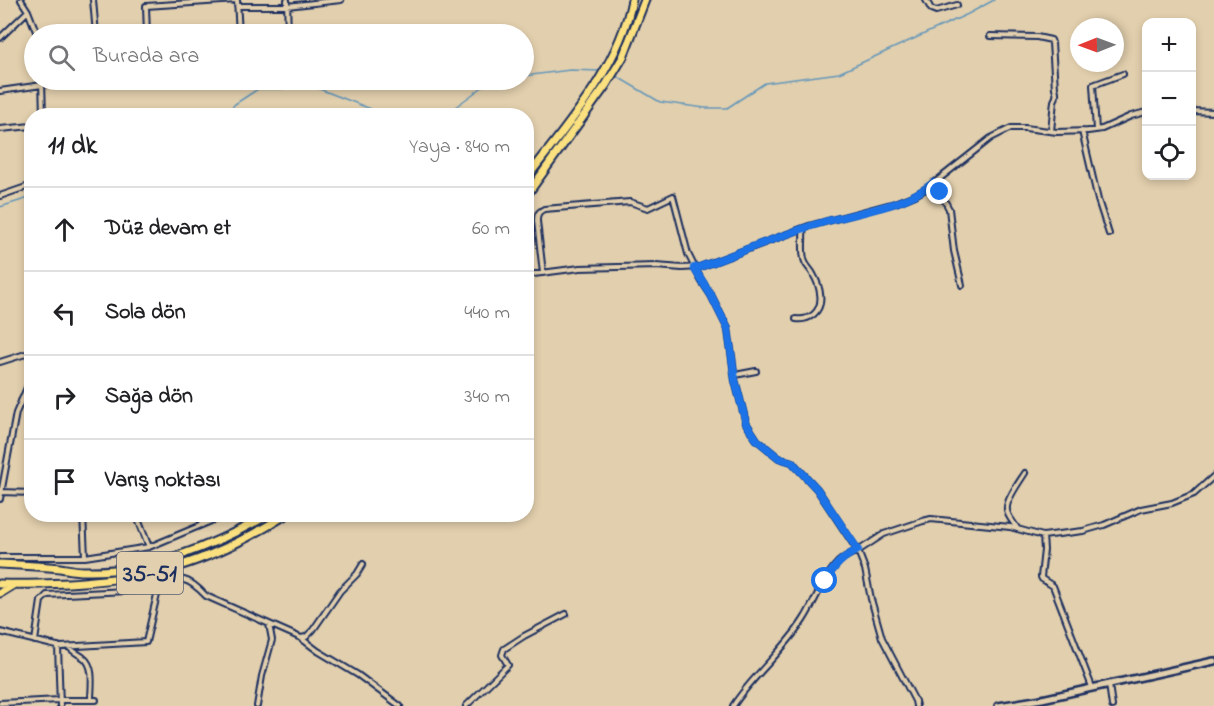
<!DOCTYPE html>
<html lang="tr">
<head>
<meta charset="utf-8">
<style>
  body { margin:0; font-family:"Indie Flower",sans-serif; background:#f6f6f6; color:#202124 }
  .controls { position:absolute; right:18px; top:18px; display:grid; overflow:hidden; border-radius:12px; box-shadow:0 3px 9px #0003 }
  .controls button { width:54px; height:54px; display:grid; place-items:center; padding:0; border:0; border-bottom:2px solid #e0e0e0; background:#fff; color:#202124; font:30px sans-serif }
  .compass { position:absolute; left:1070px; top:18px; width:54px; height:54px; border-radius:50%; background:#fff; box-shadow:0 3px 9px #0003; rotate:269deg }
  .stop { position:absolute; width:18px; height:18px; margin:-14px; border:4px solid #1a73e8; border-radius:50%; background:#fff }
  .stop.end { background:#1a73e8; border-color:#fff; box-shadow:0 2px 6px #0008 }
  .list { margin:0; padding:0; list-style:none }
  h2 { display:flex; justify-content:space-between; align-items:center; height:78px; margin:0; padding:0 24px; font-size:26px }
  h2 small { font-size:20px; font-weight:400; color:#757577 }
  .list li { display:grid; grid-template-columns:39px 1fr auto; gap:18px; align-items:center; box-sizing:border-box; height:84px; padding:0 24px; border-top:2px solid #e0e0e0 }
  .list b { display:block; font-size:22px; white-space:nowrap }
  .list em { font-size:20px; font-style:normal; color:#757577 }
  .icon { flex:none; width:33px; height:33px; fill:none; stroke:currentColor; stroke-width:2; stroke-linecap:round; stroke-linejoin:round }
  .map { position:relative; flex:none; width:1214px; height:706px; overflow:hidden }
  .search { position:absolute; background:#fff; box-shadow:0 3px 9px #0003; left:24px; top:24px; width:510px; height:66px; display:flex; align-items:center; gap:15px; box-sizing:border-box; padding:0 21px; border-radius:33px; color:#757577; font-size:22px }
  .panel { position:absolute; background:#fff; box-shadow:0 3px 9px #0003; left:24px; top:108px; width:510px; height:414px; border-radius:24px }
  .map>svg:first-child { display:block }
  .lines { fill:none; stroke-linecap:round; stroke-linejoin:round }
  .stream { stroke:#6597ba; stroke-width:1.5 }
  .minor-casing { stroke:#1b2f5e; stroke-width:8 }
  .tertiary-casing { stroke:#1b2f5e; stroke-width:10 }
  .primary-casing { stroke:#1b2f5e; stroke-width:11 }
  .minor { stroke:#e2cfad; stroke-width:4 }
  .tertiary { stroke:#e2cfad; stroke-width:5 }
  .primary { stroke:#fbe080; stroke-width:7 }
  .route { stroke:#1a73e8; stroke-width:8 }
  .labels { text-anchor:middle; stroke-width:6; stroke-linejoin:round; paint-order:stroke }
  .shield { fill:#e2cfad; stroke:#575f76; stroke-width:1.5 }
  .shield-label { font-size:24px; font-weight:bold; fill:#1b2f5e }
</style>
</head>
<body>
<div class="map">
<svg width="1214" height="706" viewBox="0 0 1214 706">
  <rect width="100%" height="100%" fill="#e2cfad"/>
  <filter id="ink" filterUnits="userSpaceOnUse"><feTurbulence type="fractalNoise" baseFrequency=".0167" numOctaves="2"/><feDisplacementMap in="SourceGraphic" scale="12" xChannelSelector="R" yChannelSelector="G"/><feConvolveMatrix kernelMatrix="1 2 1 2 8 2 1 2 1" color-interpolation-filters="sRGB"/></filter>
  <g filter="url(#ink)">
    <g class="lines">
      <!-- stream -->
      <path class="stream" d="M524,76L570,70L600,71
        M616,76L660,102L705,108H727L765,83L839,73L968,14L994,0
        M224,116L235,104L258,89H280L309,85L389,116
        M437,116L447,113L492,80H499
        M0,207L32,197"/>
      <defs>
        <path id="minor" d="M21,0L28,11L37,34
          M93,0L96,34
          M287,0L288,34
          M926,0L931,9L936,11L957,5
          M237,6H287L341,0
          M147,34L146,6L237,0L239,34
          M990,36L1037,37L1051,40L1052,43L1055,88C1057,93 1057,96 1054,101L1051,131
          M0,38L28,11
          M42,80L43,116
          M0,91L42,85
          M1192,111L1214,112
          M0,129L32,126
          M1096,130L1093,85L1123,74
          M1082,131L1098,200L1109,234
          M933,183L940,192L949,209L954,251L962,285
          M0,196L32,185
          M543,273L537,221C537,214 538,212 544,209L630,202L648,208L673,196L688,254L701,280L711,295L728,329L735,380L746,423L757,440L779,458L792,462L817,489L858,551C849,554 841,558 835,566C821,582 815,602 804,619C784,651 753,675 733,706
          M526,275L580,268L656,266L682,268L700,267L809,226L895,203L915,195L929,187L991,138L1011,128H1025L1057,132L1088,131L1102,129L1131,116L1146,112
          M796,319C803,320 808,319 814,314C825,304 820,286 813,274C811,270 807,267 805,262C801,253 804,239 803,229
          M0,362L32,352
          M735,375L756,371
          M21,401L32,402
          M1,492L32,493
          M0,499L16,413L32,376
          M83,514L85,557
          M136,514L149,547
          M198,514L202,525
          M1017,528C1014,523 1007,516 1007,510C1005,501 1020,481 1025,473
          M1043,536L1044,550L1041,577L1042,579L1053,586L1092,687
          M0,557H85L149,547L228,514
          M0,632L61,647L146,642L159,586L163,577V571
          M302,639L318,651L358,675L400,706
          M35,641L41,601L47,595L146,590C176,581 181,569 206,596L301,638L306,637L313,630L340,591L357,574L363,564
          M58,646L60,706
          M69,647C73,652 79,654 84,658C95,667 91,687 91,700
          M1109,684L1112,706
          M0,703L60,700H96
          M257,706L262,676L272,640L269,624
          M466,706L508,665L502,655L504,649L524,636L566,614
          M916,706L915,701L882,638L871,599L865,569L858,551L884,534L923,521L931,519L1010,527L1043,536L1083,531L1104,525L1141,509L1172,503L1194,494L1214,476"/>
        <path id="tertiary" d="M998,706L1042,699L1214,661"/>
        <path id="primary" d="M526,179C567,125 619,68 632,0
          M526,196L606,85L623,57L645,0
          M0,564C20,565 40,566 60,568C67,569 75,571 83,571C149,573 213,546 270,514
          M0,584C23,585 46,584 69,583C100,581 131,578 161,571C206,560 248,539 287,514
          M0,593L13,585"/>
      </defs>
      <!-- minor casing -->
      <use href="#minor" class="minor-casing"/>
      <!-- tertiary casing -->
      <use href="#tertiary" class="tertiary-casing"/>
      <!-- primary casing -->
      <use href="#primary" class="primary-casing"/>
      <!-- minor -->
      <use href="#minor" class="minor"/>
      <!-- tertiary -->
      <use href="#tertiary" class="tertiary"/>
      <!-- primary -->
      <use href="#primary" class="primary"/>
    </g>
  </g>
  <g class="lines" filter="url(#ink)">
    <!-- route -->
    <path class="route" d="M825,581C834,567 842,557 858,550L817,489L792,462L779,458L757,440L746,423L735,380L728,329L711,295L694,268L700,267C736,254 771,239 808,227C849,212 898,211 933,183L940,192"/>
  </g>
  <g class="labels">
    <!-- shield labels -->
    <rect class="shield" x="117" y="552" width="66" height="42" rx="4.5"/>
    <g class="shield-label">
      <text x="150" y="581">35-51</text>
    </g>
  </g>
</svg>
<div class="controls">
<button>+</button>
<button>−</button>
<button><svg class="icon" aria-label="locate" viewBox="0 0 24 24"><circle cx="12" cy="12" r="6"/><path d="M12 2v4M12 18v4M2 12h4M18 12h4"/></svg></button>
</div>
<svg class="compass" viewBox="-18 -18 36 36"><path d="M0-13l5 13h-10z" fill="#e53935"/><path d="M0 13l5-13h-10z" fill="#757577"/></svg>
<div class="stop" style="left:825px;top:581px"></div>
<div class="stop end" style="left:940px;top:192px"></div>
<div class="search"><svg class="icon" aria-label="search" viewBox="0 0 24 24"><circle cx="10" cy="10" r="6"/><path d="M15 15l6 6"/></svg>Burada ara</div>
<section class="panel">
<h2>11 dk<small>Yaya · 840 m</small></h2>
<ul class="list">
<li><svg class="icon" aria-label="ahead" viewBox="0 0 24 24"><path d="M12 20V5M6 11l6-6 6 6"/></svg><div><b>Düz devam et</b></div><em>60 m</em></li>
<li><svg class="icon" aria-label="left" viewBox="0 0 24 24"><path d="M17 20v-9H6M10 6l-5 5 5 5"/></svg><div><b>Sola dön</b></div><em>440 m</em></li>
<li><svg class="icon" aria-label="right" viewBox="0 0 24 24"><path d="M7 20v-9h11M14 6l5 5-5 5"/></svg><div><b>Sağa dön</b></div><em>340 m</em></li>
<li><svg class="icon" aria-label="arrive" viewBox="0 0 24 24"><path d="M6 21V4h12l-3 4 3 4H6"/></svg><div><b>Varış noktası</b></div></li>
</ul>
</section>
</div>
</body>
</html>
